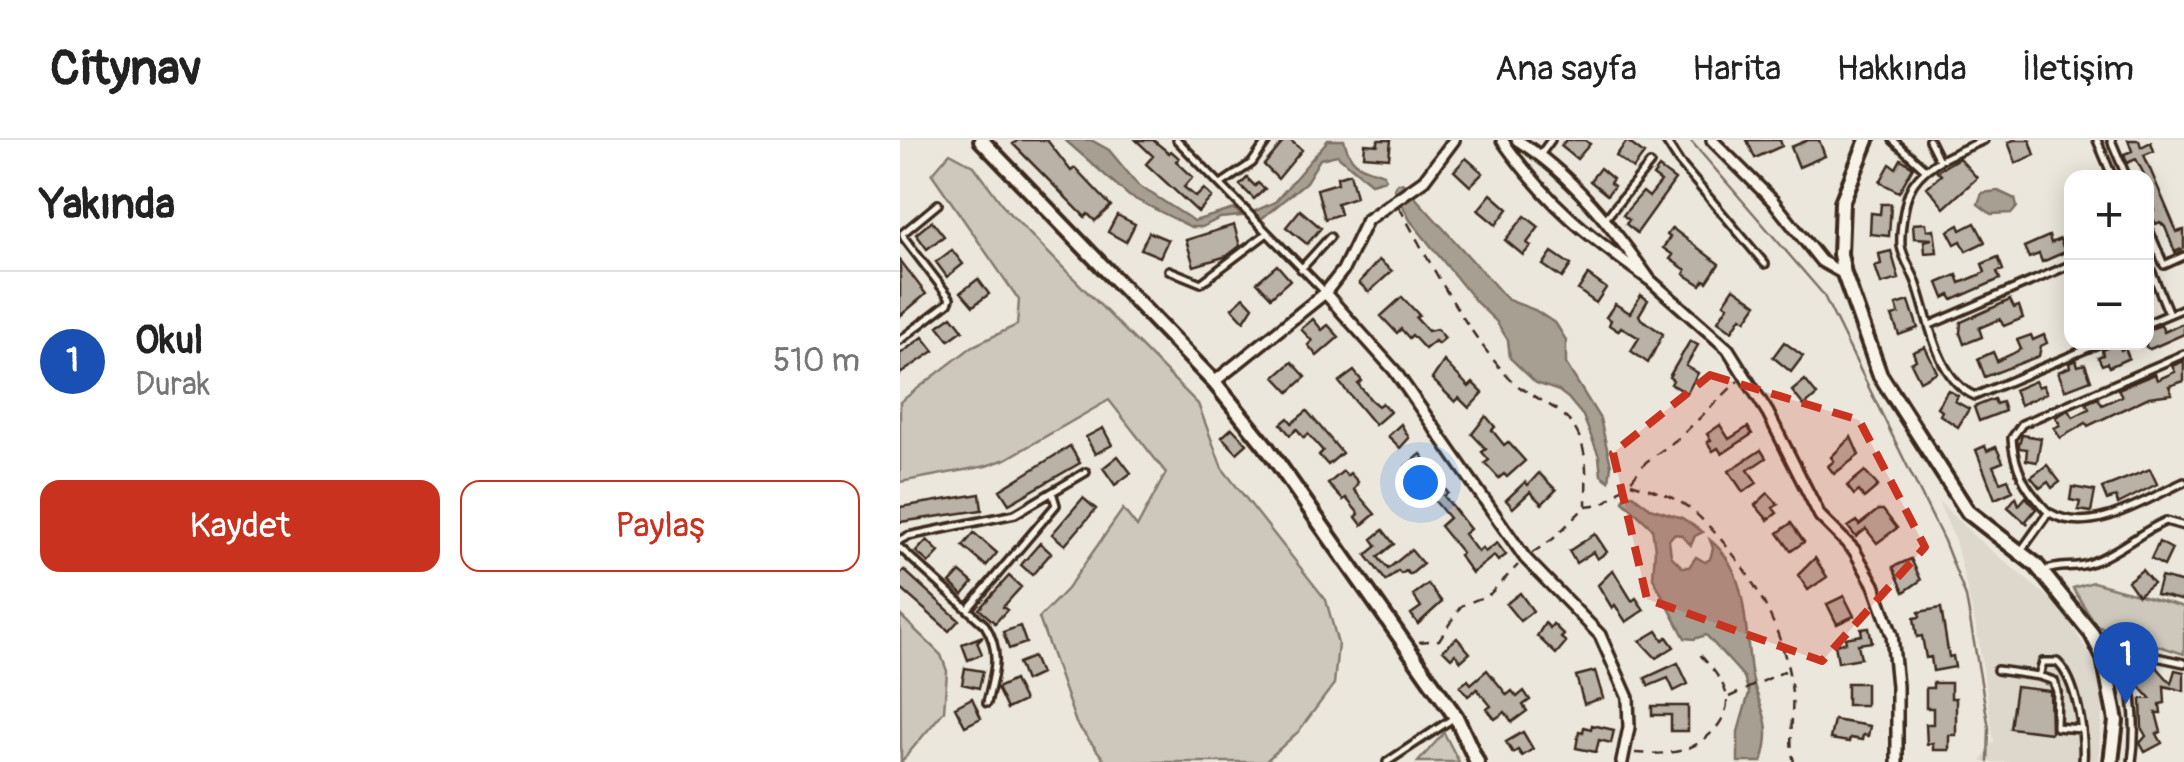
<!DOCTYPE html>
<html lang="tr">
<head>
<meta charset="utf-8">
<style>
  body { margin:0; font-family:Pangolin,sans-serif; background:#f2f2f2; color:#222 }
  .controls { position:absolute; right:30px; top:30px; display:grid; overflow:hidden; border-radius:20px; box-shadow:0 5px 25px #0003 }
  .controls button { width:90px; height:90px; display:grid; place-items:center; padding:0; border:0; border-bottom:2px solid #e0e0e0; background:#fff; color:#222; font:50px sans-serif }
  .you { position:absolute; left:520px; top:342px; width:35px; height:35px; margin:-25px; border:8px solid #fff; border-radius:50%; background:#1a73e8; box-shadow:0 0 0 15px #1a73e833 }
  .badge { display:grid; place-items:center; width:65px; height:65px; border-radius:50%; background:#c8321e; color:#fff; font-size:32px; font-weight:700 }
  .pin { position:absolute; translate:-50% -82px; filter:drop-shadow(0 2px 5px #0008) }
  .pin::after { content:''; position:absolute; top:52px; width:35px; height:30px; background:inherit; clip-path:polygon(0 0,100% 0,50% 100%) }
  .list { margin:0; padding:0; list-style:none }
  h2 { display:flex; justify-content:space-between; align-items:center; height:130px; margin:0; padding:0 40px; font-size:42px }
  h2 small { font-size:32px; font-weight:400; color:#767676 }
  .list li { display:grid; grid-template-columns:65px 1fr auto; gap:30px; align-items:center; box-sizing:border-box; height:180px; padding:0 40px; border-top:2px solid #e0e0e0 }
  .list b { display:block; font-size:38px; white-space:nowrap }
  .list p { margin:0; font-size:32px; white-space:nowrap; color:#767676 }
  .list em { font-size:32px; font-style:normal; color:#767676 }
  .actions { display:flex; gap:20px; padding:30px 40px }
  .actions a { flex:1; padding:22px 0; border:2px solid #c8321e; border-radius:20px; text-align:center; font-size:35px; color:#c8321e }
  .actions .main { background:#c8321e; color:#fff }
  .map { position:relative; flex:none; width:1284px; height:622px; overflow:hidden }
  header { display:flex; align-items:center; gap:60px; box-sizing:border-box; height:140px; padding:0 50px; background:#fff; border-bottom:2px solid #e0e0e0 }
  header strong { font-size:48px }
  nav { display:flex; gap:55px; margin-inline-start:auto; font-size:35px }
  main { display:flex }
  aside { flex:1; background:#fff }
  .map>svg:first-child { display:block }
  .built { fill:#ddd7cc }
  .green { fill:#cec8bc; stroke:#84796d; stroke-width:2.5 }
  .water { fill:#a89f93; stroke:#7c7064; stroke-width:2.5 }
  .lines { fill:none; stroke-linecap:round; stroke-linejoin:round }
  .stream { stroke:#7c7064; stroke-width:2.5 }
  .building { fill:#bab2a7; stroke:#3b2a1e; stroke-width:2.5 }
  .lane-casing { stroke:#3b2a1e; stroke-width:12 }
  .street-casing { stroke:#3b2a1e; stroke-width:16 }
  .secondary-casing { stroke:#3b2a1e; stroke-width:20 }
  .path { stroke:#3b2a1e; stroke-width:2.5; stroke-dasharray:10 8; stroke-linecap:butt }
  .lane { stroke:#f7f3e8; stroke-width:5 }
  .street { stroke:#f7f3e8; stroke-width:9 }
  .secondary { stroke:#f7f3e8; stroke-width:12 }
  .marked { fill:#c8321e; fill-opacity:0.2; stroke:#c8321e; stroke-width:8; stroke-dasharray:20 12; stroke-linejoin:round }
</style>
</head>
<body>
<header>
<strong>Citynav</strong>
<nav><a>Ana sayfa</a><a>Harita</a><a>Hakkında</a><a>İletişim</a></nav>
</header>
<main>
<aside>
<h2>Yakında<small></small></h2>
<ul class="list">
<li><span class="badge" style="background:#1a4fb4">1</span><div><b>Okul</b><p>Durak</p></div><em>510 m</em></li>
</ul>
<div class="actions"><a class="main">Kaydet</a><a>Paylaş</a></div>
</aside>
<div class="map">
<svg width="1284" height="622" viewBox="0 0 1284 622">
  <rect width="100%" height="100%" fill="#ece7dc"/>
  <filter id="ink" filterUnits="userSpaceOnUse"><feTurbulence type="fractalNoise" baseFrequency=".01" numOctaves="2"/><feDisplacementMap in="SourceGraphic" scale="20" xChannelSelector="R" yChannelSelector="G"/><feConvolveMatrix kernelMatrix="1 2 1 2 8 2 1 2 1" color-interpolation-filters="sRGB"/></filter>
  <g filter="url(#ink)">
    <!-- built -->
    <path class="built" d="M1038,361L1075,397L1160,467L1191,517L1203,563L1198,622H1081L1094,601L1077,491L1055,400Z"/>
    <!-- green -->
    <path class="green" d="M50,13L74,26L107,71L298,264L322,328L426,460L438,504L434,544L398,592L365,622H206L176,583L139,478L167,449L223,369L237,387L266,333L209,260L106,319L86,326L0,342V262L73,206L117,185L119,160L32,34Z
      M1193,442L1284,467V514L1196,486L1173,448Z
      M0,475L41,515L47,531L44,571L1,622Z
      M544,593L559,622H518Z"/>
    <!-- water -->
    <path class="water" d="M165,0H191L209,10L238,45L294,81L335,69L341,76L320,78L302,87H291L229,56Z
      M428,0H444C451,27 461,26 484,34L485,39L471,43L437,15L420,19L406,42L361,79L353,72L375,62Z
      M497,43H502L608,160L635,170L656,184L666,200V224L700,279L711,325L709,341L701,335L699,316L683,276L668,258L659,251L636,243L610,218L608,200L596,181L577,163L510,80L494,49Z
      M1098,51L1115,59L1117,67L1112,73L1091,74L1078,64L1082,53Z
      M726,354L733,355L750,368L782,378L803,392L795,396L791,405L781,395L774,394L769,400L771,416L782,427H789L796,417L805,422L810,419L813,408L810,400C849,431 844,486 851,531C857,569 876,578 862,622H838V592L849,553L844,537L806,495L794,499L785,498L753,438L755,409L752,388L723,361Z"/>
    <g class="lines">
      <!-- stream -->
      <path class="stream" d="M790,0L923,154L1044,401L1066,457L1089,588L1088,622"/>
    </g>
    <!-- building -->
    <path class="building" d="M118,0H147L171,31L175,28L211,66L195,81L188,74L185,77L113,4Z
      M236,0H253L269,13L271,11L279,18L276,21L293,37L284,47L296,57L304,49L312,57L298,72L246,24L253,16Z
      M385,0H390L402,10L378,39L364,25Z
      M478,0H491L489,18L464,16L465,4L478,5Z
      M666,0H685L690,4L677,19L661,6Z
      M847,0H880L882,6L855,18Z
      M908,0H919L925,16L899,27L891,7Z
      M1114,0H1130L1135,15L1116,23L1108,2Z
      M1228,0H1239L1241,7L1251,2L1254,11L1244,15L1277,92L1284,90V108L1275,112L1265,87L1260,82L1256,84L1250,72L1254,70L1246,53V38L1236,19L1227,23L1224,14L1232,11Z
      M727,1L744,14L733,29L716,16Z
      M566,18L583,33L570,46L554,31Z
      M1059,18L1077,38L1044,68L1027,47L1041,35L1037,31Z
      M1001,19L1013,27L999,52L980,42L990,24L996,28Z
      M700,28L713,39L710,43L714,46L707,55L690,41Z
      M759,28L775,40L737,93L726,84L729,80L723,75L743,52L749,57L761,42L753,36Z
      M450,33L456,57L437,63L440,74L425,79L417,49L438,43L437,37Z
      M347,38L355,46L358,43L365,49L354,59L340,45Z
      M591,54L608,69L596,85L578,70Z
      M981,64H991L989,96L970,94L971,73L980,74Z
      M400,70L421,88L407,104L386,87Z
      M217,75L235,84L226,102L208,92Z
      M625,76L639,87L627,103L631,106L623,115L605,100Z
      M32,81L44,96L27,109L16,94Z
      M1026,83L1027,90L1034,89L1037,112L1025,113L1024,101L1032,99L1014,98L1013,84Z
      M1075,83L1085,102L1066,111L1061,101L1055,104L1048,91L1059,85L1061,90Z
      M334,85L340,106L327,116L294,126L286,100Z
      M772,88L819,124L807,142L804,140L801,145L784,134L786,130L770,119L773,115L763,108L770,97L767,95Z
      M249,92L268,100L260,117L241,109Z
      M1149,96L1151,103L1160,99L1165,112L1142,122L1139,114L1129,118L1124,107Z
      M52,110L63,124L47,137L36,122Z
      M991,111L999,139L981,144L975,126L981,124L979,114Z
      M652,112L671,125L662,138L643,125Z
      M1098,117L1103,130L1097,132L1100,139L1053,160L1050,155L1044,158L1038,143L1057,135L1060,143L1077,136L1085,132L1082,124Z
      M0,120L26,154L0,176Z
      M479,120L492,131L469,152L459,143Z
      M377,125L390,140L371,157L357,142Z
      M688,135L706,148L696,163L678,150Z
      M78,139L89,154L73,166L61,152Z
      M834,148L857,164L846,180L841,177L832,191L818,181L828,166L824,163Z
      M741,155L748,160L739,175L741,179L763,194L748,223L731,211L739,198L721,187L718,191L709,185L711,180L706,177L715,164L730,173Z
      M344,157L353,167L344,181L332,168Z
      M502,157L519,175L516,178L528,191L537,189L545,198L538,204L535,201L525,209L512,195L509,198L501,189L497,193L481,176Z
      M1110,160L1114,168L1119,166L1123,178L1104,186L1100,179L1079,188L1082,197L1064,204L1060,193L1061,182Z
      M1009,161L1018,188L999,195L992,176L999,174L996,165Z
      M52,176L63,190L49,200L38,186Z
      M413,179L422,190L428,185L439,197L417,216L408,205L412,201L401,189Z
      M1284,183V194L1250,209L1246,207V193L1253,188L1261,185L1264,192Z
      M1131,195L1133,200L1144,195L1147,203L1141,206L1139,216L1085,237L1078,219L1093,212L1097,221L1112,214L1121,209L1117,200Z
      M23,197L34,211L0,234V214Z
      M790,201L798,205L786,226L798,233L787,253L771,244L773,240L769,237Z
      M884,202L903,216L891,232L873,217Z
      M1218,203L1221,210L1225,208L1229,218L1209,227L1207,223L1202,225L1198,217L1203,215L1202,210Z
      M1025,207L1037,232L1020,241L1011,223L1016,220L1013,212Z
      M1176,220L1178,226L1185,224L1191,240L1165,250L1158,232L1170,227L1169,223Z
      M544,221L569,247L573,243L583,253L569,268L559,258L555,262L532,239Z
      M1284,221V241L1269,246L1272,254L1249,257L1188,286L1186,283L1160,298L1154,288L1160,285L1156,277L1163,273L1169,270L1173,277L1189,269L1186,263L1198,258L1202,265L1222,256L1218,249L1255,234L1257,240L1275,232L1272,226Z
      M392,222L406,237L389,252L375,237Z
      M454,231L462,241L458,244L471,260L478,266L482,263L490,272L475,285L439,242Z
      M905,240L917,255L904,266L892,251Z
      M1135,241L1138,247L1143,245L1147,253L1120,265L1114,250Z
      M1048,250L1058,256L1055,261L1069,269L1058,287L1040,275L1042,271L1037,267Z
      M1094,259L1096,264L1102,262L1105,271L1079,281L1074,267Z
      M407,271L442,313L428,325L419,315L423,311L408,294L404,298L397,289L390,295L381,284L388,278L392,283Z
      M586,276L595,287L592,290L604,305L608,302L625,321L607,337L604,334L599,338L585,323L589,320L582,312L586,309L572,294Z
      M501,284L509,298L500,308L488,296Z
      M820,285L829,299L848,287L852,294L822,314L818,308L813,311L807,302L811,300L807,294Z
      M203,288L212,305L195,314L186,297Z
      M332,288L347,304L337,313L322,297Z
      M1122,295L1141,298L1137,322L1126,320L1127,309L1119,308V305Z
      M951,297L959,315L934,334L928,326L934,321L931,317Z
      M170,306L180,323L109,364L100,350Z
      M1085,306L1087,311L1096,307L1103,322L1093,326L1100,342L1108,339L1113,351L1095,359L1076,310Z
      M861,310L866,318L848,330L857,343L843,352L829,331Z
      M521,314L529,325L525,328L529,334L519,342L506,326Z
      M218,316L231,333L215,345L203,328Z
      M1147,325L1160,342L1152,348L1148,342L1140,348L1131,337Z
      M1250,329L1257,344L1218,364L1216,357L1207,360L1202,348Z
      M443,331L447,336L450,333L458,342L454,350L475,374L462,385L456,377L459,374L446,358L443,360L428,344Z
      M965,331L978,346L964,358L959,351L954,355L947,346Z
      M639,333L656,350L642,364L630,352L613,368L606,360L625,342L628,345Z
      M542,345L548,353L544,356L570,389L564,394L578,412L582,408L585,412L597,403L606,415L598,421L594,416L572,433L559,415L562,413L540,386L549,378L530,355Z
      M1172,347L1195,351L1191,372L1178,370L1180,362L1170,360Z
      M868,353L878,364L873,368L877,373L868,380L855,365Z
      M80,354L82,370L0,382V367Z
      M1116,357L1119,365L1126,357L1136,369L1126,381L1128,385L1108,367Z
      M183,358L196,369L165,405L152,394Z
      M978,370H983L997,388L977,403L966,389L956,397L948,387L957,381L959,385Z
      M891,383L904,402L891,411L878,393Z
      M483,390L494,404L478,417L488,429L511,410L523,424L510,435L506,431L501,434L498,431L486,441L466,415L477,406L472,399Z
      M74,393L97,413L86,426L63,406Z
      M695,394L707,412L697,419L693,412L676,423L669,411Z
      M27,400L39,412L29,423L16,412Z
      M1259,402L1272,409L1264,426L1251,419Z
      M140,403L151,413L132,435L121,425Z
      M915,418L927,437L908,450L898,435Z
      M1011,419L1021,440L1004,452L993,427Z
      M4,430L59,480L49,491L0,448V434Z
      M713,430L732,461L736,458L744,470L726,482L715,465L712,468L698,445Z
      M1242,430L1253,443L1238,455L1228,441Z
      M60,432L73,443L63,455L50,443Z
      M109,436L121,447L103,467L107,470L95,483L79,469Z
      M1261,437L1284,443V461L1256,454Z
      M528,444L542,462L518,484L511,474L521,467L513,455Z
      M620,453L633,471L620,481L606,464Z
      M944,456L954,476L937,484L927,464Z
      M1041,468L1049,517L1053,516L1055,527L1033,531L1031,517L1026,518L1022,496L1017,497L1014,478L1020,477L1019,472Z
      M645,483L650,488L653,484L664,495L661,498L666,502L656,514L637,496Z
      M120,486L126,503L109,509L103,492Z
      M969,488L972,502L958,504L961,518L938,522L935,504L946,502L945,498L962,495L961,489Z
      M757,491L763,500L767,497L774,507L756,518L740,501Z
      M83,496L77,502L82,514L68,520L62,504Z
      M557,498L570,513L561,521L555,514L551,518L543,510Z
      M133,517L140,534L125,541L118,523Z
      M1246,522L1252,529L1255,525L1271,543L1275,530L1284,532V551L1264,546L1265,563L1260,564L1261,573H1256L1261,592L1257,594L1262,603L1245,612L1240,603L1246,596L1242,589L1241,559L1250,558L1236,542L1234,532Z
      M778,523L788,544L774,551L768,538L749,546L745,538Z
      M65,528L83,531L79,548L62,544Z
      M587,530L607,555L612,551L617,557L624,551L630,560L623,565L627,571L612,582L605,572L595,579L587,569L591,566L577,549L568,556L560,546L568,540L571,544Z
      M695,531L703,558L684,564L676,536Z
      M114,540L124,561L107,569L97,548Z
      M947,543H966V565H947Z
      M1033,543H1051V558H1056V595H1049V610H1033V603L1027,604L1026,584H1033V568H1026V548H1033Z
      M1116,547L1150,551L1151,593L1110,588Z
      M72,558L81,578L65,586L55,567Z
      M752,566H788V591H771V575H752Z
      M934,580L970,586L968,596L963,595L962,600L950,598L949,602L930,599Z
      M692,585L714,590L711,603L699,600L696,612L676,608L679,591L683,592L684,587L691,589Z
      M623,592L633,609L622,616L618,610L613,613L606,602Z"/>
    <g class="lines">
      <defs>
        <path id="lane" d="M277,0L425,152
          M765,0L779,22L865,124
          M993,0L1026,30
          M1029,0L1039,20
          M1084,0C1058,12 1021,23 1009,52C1004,66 1000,91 1001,106C1003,118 1012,131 1016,142C1029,178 1036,239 1075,256L1203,202
          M1197,0L1213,38
          M1211,0L1227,38
          M640,15L651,0
          M321,44L352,23L368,0
          M706,78L750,24
          M1246,83L1264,125L1284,116
          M1246,118L1269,174
          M401,129L430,97
          M269,130L301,143L366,94
          M1246,184L1284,168
          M1030,185L1172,124
          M0,200L48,163L50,158L4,98L3,93L38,64
          M1284,214L1122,284L1112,298C1113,318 1121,341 1134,356C1139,361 1144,370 1150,373C1191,397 1246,359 1284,342
          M0,400L8,396L115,374L186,332
          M0,408L85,485C102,512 94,534 87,563
          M1121,411L1148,373
          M1144,431C1160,424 1175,429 1190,423C1218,413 1240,392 1266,381L1284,386
          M68,469L156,365L152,352
          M1226,525C1234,558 1237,588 1232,622
          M1097,530L1139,536L1154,541L1157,552L1156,587L1182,589
          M1210,534L1247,515L1284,523
          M1139,536L1143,522H1157C1177,540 1185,595 1183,622
          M487,622L555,577"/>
        <path id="street" d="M602,0C647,64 687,95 750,140C713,88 672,34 617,0
          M812,0L873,61L921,121L944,134
          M750,140L828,209L868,273L920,376L954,410L974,445L992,495L997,546V622
          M425,153L494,230L625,418L700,495L728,558L729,587L722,622
          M314,242L425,153L443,130L467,80L524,40L554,0"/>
        <path id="secondary" d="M81,0L314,242L365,305L556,577L577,622
          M967,0L942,62L940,114L944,134L980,235L1068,372L1136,425L1192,494L1204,518L1216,581L1211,622"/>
      </defs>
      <!-- lane casing -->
      <use href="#lane" class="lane-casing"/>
      <!-- street casing -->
      <use href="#street" class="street-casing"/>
      <!-- secondary casing -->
      <use href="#secondary" class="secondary-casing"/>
      <!-- path -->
      <path class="path" d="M499,67C532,126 563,187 608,237C628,258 660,264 675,289C689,311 686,340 686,365
        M731,343C752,350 776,356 794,372C844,417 885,485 892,553C894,575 888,600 894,622
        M632,413L653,399L686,366L703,364L729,343L746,322L780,297L838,241
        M519,502L539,500L561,466L590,454L618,425
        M829,557L885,531
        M735,613C768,615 793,614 816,588C822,581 828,569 827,559C826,542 808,524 797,511"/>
      <!-- lane -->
      <use href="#lane" class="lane"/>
      <!-- street -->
      <use href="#street" class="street"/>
      <!-- secondary -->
      <use href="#secondary" class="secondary"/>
    </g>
  </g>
  <!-- marked area -->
  <path class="marked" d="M810,235L959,280L1025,407L922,521L747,459L713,313Z"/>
</svg>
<div class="controls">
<button>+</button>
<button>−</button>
</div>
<div class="you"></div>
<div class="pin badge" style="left:1226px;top:564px;background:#1a4fb4">1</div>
</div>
</main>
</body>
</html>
